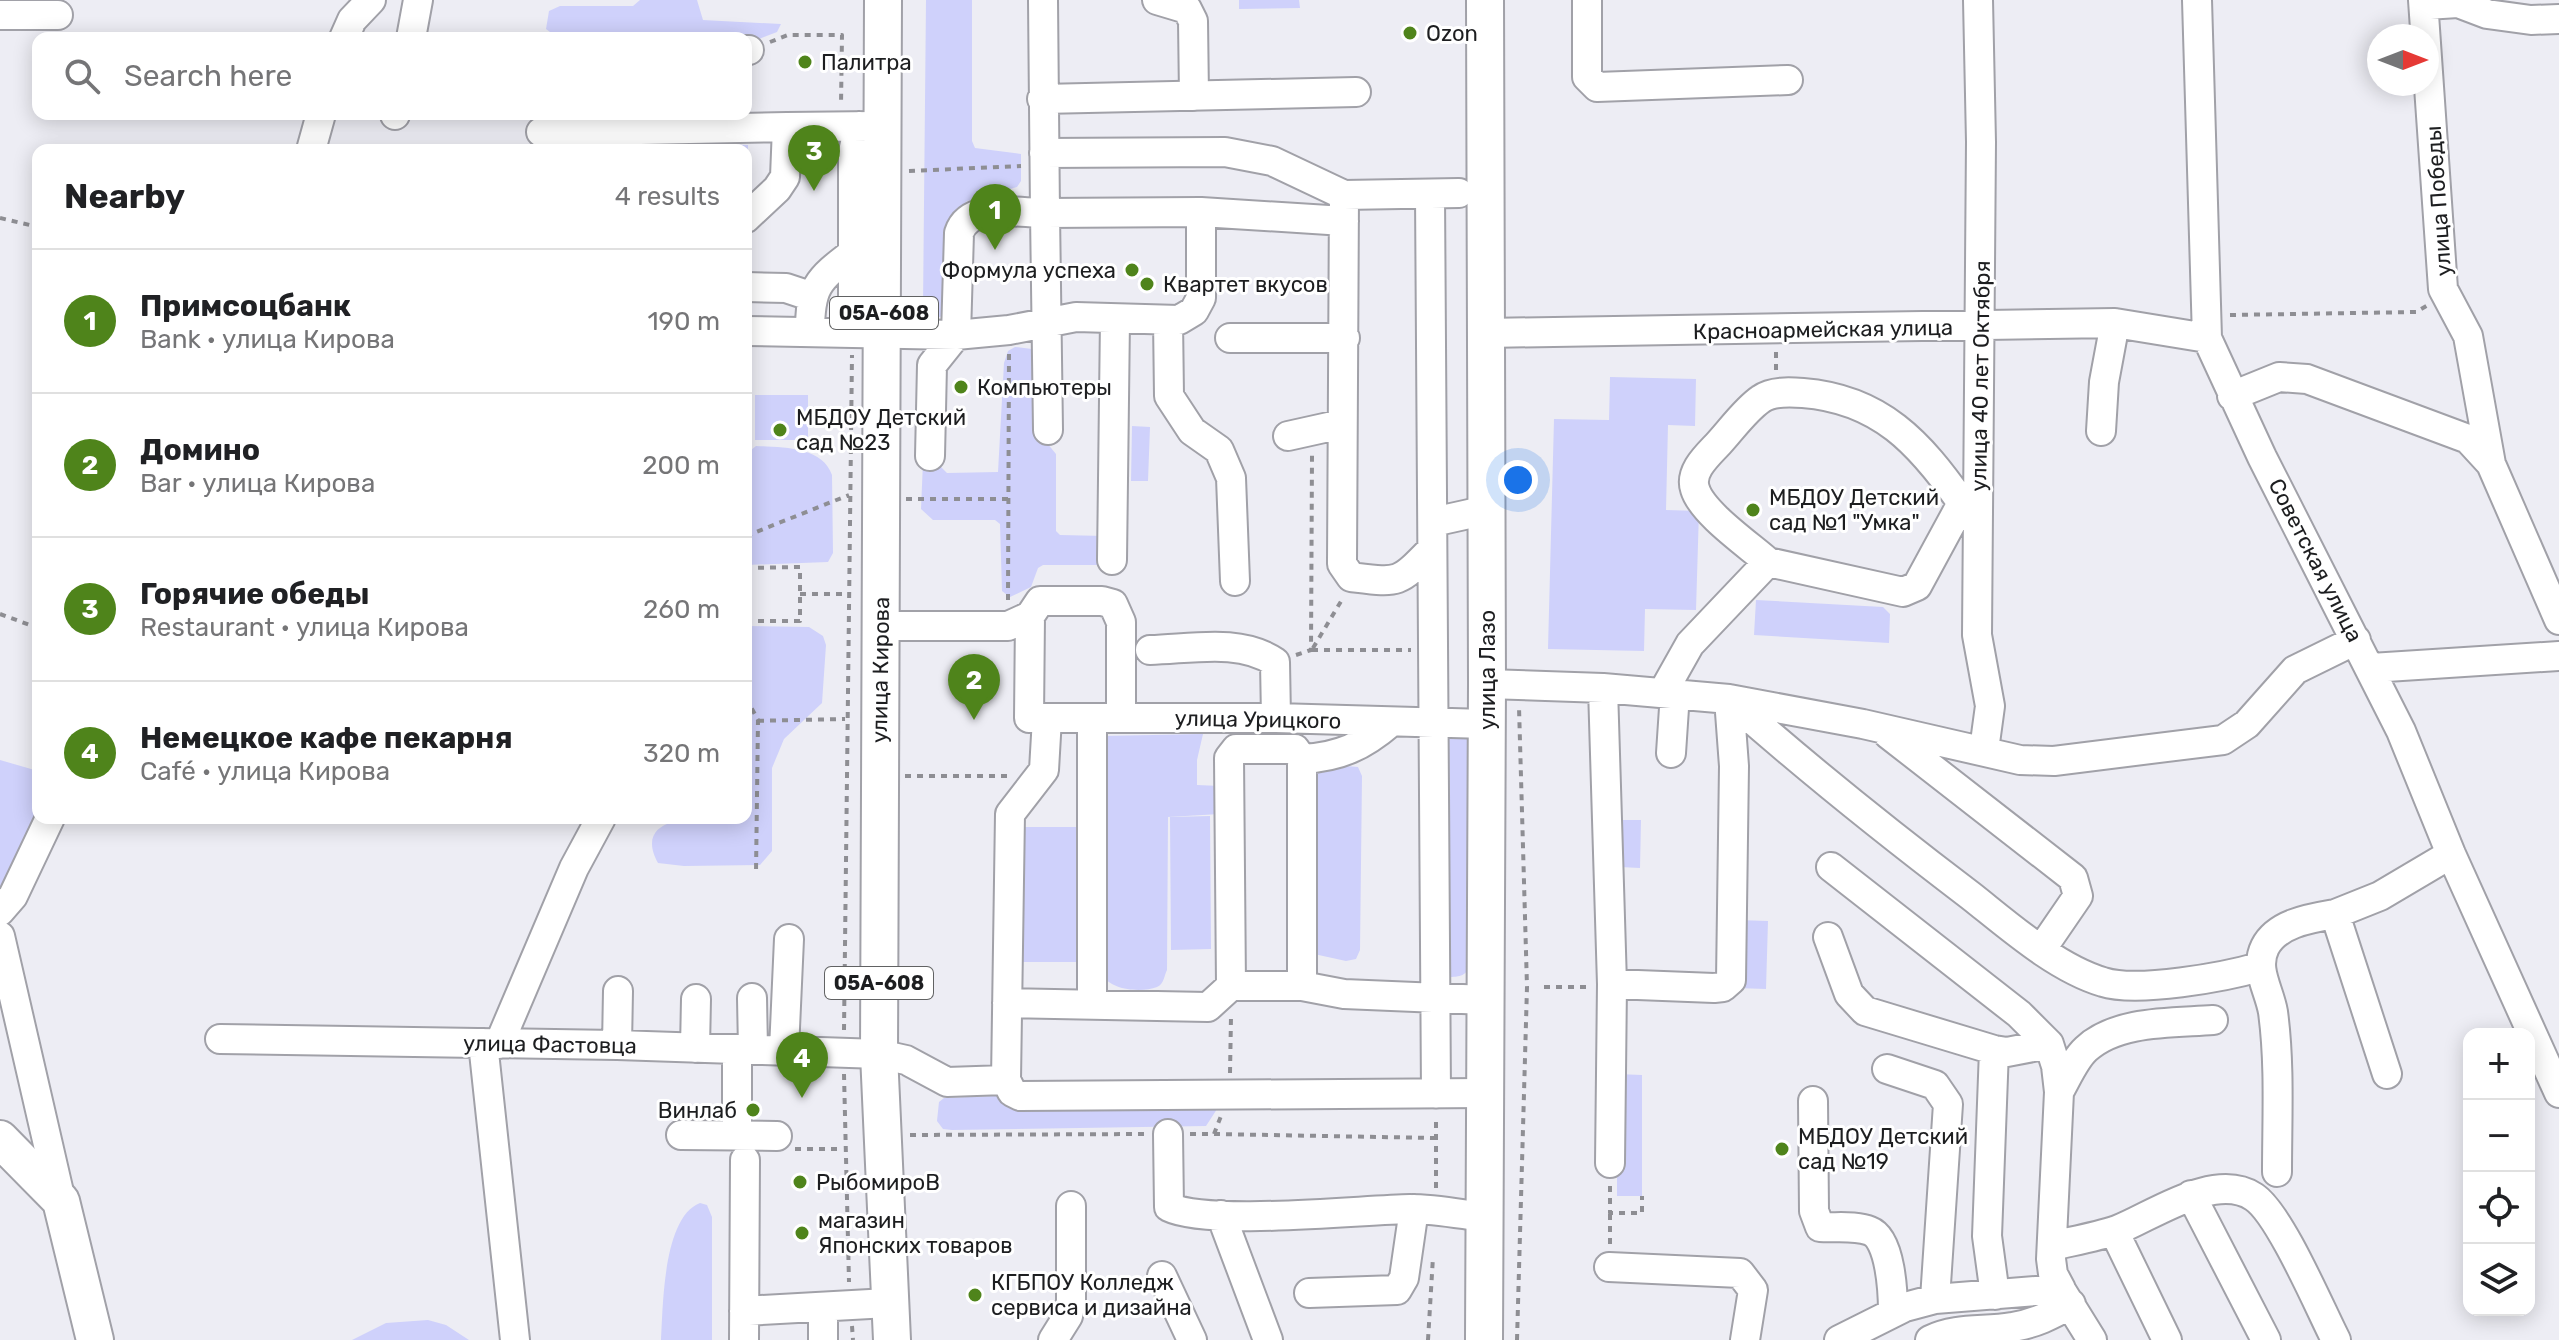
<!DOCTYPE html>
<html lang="en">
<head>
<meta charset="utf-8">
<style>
  body { margin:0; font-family:Rubik,sans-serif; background:#f6f6f6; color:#202124 }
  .controls { position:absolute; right:24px; bottom:24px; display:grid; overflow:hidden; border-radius:16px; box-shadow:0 4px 20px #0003 }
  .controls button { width:72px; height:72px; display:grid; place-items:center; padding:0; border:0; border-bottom:2px solid #e0e0e0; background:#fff; color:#202124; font:40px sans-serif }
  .compass { position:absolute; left:2367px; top:24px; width:72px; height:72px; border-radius:50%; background:#fff; box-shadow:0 4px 20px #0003; rotate:90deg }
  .you { position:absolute; left:1518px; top:480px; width:28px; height:28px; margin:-20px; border:6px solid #fff; border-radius:50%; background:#1a73e8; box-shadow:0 0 0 12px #1a73e833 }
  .badge { display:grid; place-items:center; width:52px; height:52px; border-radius:50%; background:#4f841b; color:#fff; font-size:26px; font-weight:700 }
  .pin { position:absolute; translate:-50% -66px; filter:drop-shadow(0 2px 4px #0008) }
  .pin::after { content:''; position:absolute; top:42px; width:28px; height:24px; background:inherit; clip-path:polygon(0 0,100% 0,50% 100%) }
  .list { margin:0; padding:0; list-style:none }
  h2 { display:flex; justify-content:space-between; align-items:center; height:104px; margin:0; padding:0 32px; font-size:34px }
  h2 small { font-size:26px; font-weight:400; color:#757577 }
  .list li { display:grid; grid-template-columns:52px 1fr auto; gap:24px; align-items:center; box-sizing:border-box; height:144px; padding:0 32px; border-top:2px solid #e0e0e0 }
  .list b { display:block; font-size:30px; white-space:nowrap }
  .list p { margin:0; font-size:26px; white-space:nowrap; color:#757577 }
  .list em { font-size:26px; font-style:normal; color:#757577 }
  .icon { flex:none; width:44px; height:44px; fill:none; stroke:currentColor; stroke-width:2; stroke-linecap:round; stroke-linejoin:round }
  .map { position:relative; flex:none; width:2559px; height:1340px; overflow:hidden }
  .search { position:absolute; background:#fff; box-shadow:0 4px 20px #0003; left:32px; top:32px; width:720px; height:88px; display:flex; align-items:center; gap:20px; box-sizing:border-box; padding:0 28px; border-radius:16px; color:#757577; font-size:30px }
  .panel { position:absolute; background:#fff; box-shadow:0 4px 20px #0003; left:32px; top:144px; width:720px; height:680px; border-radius:16px }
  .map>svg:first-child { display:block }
  .green { fill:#cfd1fb }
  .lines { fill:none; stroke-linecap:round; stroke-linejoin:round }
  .minor-casing { stroke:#a1a1a8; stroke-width:32 }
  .major-casing { stroke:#a1a1a8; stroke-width:40 }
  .path { stroke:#8e8e93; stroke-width:4; stroke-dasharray:6 6; stroke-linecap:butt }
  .minor { stroke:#fff; stroke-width:28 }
  .major { stroke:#fff; stroke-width:36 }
  .poi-dot { fill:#4f841b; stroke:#fff; stroke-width:3 }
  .labels { text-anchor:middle; stroke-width:6; stroke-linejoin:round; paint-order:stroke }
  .shield { fill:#fff; stroke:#616263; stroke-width:2 }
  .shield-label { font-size:20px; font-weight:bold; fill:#1d1e20 }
  .poi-label { font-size:22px; fill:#1d1e20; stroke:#fff; text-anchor:start }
  .street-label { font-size:22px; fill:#1d1e20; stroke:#fff }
</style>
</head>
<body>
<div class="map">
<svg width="2559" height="1340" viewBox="0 0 2559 1340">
  <rect width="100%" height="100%" fill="#ededf4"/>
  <!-- green -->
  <path class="green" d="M640,0H697L703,20L781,24L777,32L746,44V38L554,35L546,29L549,11L560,6H633Z
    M926,0H972V141L975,148L1021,154V181L1017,187L967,201L948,223L945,315L931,320L924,317L923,307Z
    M1239,0H1299L1300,8L1239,9Z
    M647,143L748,145V192L746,150H647Z
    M1015,347L1040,350L1042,437L1056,454V531L1060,535L1105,536L1104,565H1043L1038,568L1031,587L1010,597L1002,591L1000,524L995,520H933L921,509L923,462L933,459L947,473L998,472L1004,363L1008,351Z
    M1610,377L1696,379L1695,426L1668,425L1666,510L1699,511L1696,610L1645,609L1644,651L1548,649L1554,419L1609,420Z
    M755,395H808V440H755Z
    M1132,426L1150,427L1148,481H1131Z
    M756,446C783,447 823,447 832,475L833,553L828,562L746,565V454Z
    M1756,600L1883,607L1890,614L1889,643L1754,635Z
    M746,626L809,627L823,636L826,645L822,703L784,739L772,768V851L760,865L684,866L658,863C628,808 719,818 746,818Z
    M1203,734L1197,760V785L1220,786V814L1168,817L1167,970C1164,976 1164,984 1157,987C1141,993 1110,990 1103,975V736Z
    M1452,736L1471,739L1472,963C1466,976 1461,977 1447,977L1445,740Z
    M0,760L38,771V813L0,904Z
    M1335,765L1358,767L1362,776L1360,950L1356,959L1346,961L1314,954L1316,771Z
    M1210,816L1211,949L1171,950L1170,817Z
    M1620,820H1641L1640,868L1620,867Z
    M1019,827H1078V962H1019Z
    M1738,920L1768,921L1766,989L1736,988Z
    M1617,1074L1642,1075V1196H1617Z
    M992,1096H1002L1219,1106L1206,1126L952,1130L943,1129L937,1121L939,1102L944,1098Z
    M700,1203L707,1205L712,1217V1340H661C663,1306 663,1217 700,1203Z
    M428,1320L446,1325L469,1340H352L386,1323Z"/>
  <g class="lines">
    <defs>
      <path id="minor" d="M1043,0L1045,213L1201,212L1344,221
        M1157,0L1187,9L1193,21L1194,96
        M1587,0V77L1597,87L1788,80
        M1978,0L1981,142L1977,635L1990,706L1984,750
        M2197,0L2207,338L2262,457L2401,731L2451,854L2559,1093
        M2423,0L2443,289L2468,336L2491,464L2559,620
        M2426,5L2458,3L2487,14L2531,20L2559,19
        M0,15H58
        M344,38L352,20L371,0
        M411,38L418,0
        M746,50H749
        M1042,99L1356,92
        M395,115V114
        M787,127L875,126
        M541,132L787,127L785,177L777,189L746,218
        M311,150L321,114
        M1044,153L1225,152L1272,161L1344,195L1459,193
        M1430,194L1436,1094
        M1344,195L1342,564L1351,577C1400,583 1398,584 1432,549
        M746,287L786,288L810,296
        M1168,320L1169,396L1192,431L1219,450L1231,478L1235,581
        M746,331L956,335L1009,330L1076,317L1179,320L1194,311L1201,298V212
        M810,332C810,287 817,280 853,253
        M853,332V152L859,126
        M1486,333L2115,323L2207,338
        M1230,338H1345
        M2232,396L2279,377L2307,379L2468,439L2491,464
        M2101,431L2104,382L2115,323
        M1288,436L1342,424
        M930,456L932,365L956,335L959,233C969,202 1017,213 1045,213L1048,430
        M1433,522L1487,510
        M1112,560L1115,319
        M1768,562C1749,545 1702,513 1695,489C1689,471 1708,455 1719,443C1732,429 1745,410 1761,399C1772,391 1790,392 1803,393C1880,399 1920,443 1962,503H1978
        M881,626H1008L1030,616
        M1150,650C1191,649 1240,638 1275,662L1276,718
        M2371,668L2559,656
        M1487,684L1603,688L1729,699L1863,724L2020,760L2054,761L2223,740L2247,724L2295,670L2356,640
        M1603,688L1612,984L1610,1163
        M1663,692L1690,644L1768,562L1903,592L1917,586L1962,503
        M1730,700C1808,769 1888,833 1971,896C2009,926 2056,968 2103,982C2137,993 2225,977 2259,967
        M1121,717V622L1113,604L1102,601H1040L1030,616L1029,718H1276L1486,724
        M1092,718V1004
        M1888,734L2073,878L2078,896L2041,950
        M1671,753L1675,693
        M1302,759C1340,757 1363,746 1391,722
        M1831,867L2019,1014L2049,1044L2056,1066L2059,1092L2051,1259L2053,1274L2061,1289L1935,1299L1905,1307L1839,1340
        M0,911L13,896L50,818
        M0,936L61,1201
        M1828,937L1849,994L1865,1011L1994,1050L2007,1052L2049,1044
        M1612,984L1714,988L1723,987L1731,980L1734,766L1729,699
        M1231,986H1302
        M752,998L753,1049
        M1007,1003L1208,1007L1231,986L1229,758L1236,749H1295L1302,759V986L1344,994L1486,1000
        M220,1039L617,1045L879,1054L906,1060L947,1082L1006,1080L1010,814L1044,770L1047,718
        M483,1043L515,1340
        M499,1044L574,868L601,818
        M617,1045L618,991
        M695,1048L696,999
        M737,1049V1136
        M784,1050L789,939
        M1994,1050L1987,1236L1995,1295
        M1887,1069L1935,1085L1948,1104L1935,1299
        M2387,1074L2335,914L2380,896L2451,854
        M1006,1080L1012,1092L1020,1096L1485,1093
        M2059,1092C2067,1078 2075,1059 2086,1049C2117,1020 2173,1023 2213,1020
        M1813,1101L1814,1211L1820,1227C1835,1228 1856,1225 1870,1231C1891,1239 1893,1294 1893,1313
        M1168,1134L1169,1207C1208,1226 1359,1210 1410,1209C1435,1209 1460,1214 1484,1217
        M681,1135L777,1136
        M2277,1172C2277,1119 2280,1064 2273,1012C2269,989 2254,969 2265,947C2277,923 2312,918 2335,914
        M2191,1195L2266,1340
        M1221,1215L1268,1340
        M2114,1231L2167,1340
        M2052,1246C2073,1241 2096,1237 2117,1230C2153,1216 2215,1171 2254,1197C2280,1214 2320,1309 2336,1340
        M1609,1267L1740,1273L1753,1290L1745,1340
        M1162,1276L1192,1340
        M2061,1290L2092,1340
        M1309,1293L1397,1290L1404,1278L1414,1209
        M823,1307V1340
        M744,1311L888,1303
        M744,1340L745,1160
        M1053,1340L1068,1316L1071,1301V1206
        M1930,1340C1957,1327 1984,1332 2012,1327C2034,1324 2052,1315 2071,1304"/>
      <path id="major" d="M883,0L879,1054L892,1340
        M0,1139L61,1201L95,1340
        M1484,1340L1487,684L1485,0"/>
    </defs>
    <!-- minor casing -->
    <use href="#minor" class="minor-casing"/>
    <!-- major casing -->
    <use href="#major" class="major-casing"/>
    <!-- path -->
    <path class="path" d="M770,42L788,35H842L841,105
      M909,171L1021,166
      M0,218L38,227
      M2230,315L2416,312L2428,305
      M1776,352V371
      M906,499H1009
      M746,536L849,495
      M746,568L800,567V621H746
      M800,594H848
      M1008,600L1009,352
      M0,614L38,628
      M1313,648L1343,598
      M1312,650H1411
      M1296,655L1311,650L1312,455
      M746,698L758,720L756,872
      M746,721L845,719
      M905,776H1012
      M1544,987H1590
      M844,1030L852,355
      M1230,1073L1231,1017
      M844,1074L849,1282
      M1190,1134H1214L1221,1116
      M1214,1134L1435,1138
      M910,1135L1145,1134
      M795,1149H843
      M1610,1186V1213H1642V1196
      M1436,1188V1117
      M1610,1244V1213
      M852,1326L853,1340
      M1428,1340L1433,1257
      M1517,1340L1527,987L1519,707"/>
    <!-- minor -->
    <use href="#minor" class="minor"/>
    <!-- major -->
    <use href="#major" class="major"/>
  </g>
  <!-- markers -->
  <g class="poi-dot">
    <circle cx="1410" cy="33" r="8"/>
    <circle cx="805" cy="62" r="8"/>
    <circle cx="1132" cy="270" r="8"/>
    <circle cx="1147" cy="284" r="8"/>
    <circle cx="961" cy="387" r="8"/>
    <circle cx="780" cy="430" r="8"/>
    <circle cx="1753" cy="510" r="8"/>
    <circle cx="753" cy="1110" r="8"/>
    <circle cx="1782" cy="1149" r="8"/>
    <circle cx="800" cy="1182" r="8"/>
    <circle cx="802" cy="1233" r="8"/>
    <circle cx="975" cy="1295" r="8"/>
  </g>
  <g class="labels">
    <!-- shield labels -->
    <g class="shield">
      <rect x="830" y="297" width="108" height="32" rx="6"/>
      <rect x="825" y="967" width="108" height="32" rx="6"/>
    </g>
    <g class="shield-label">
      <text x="884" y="320">05А-608</text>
      <text x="879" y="990">05А-608</text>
    </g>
    <!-- poi labels -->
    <g class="poi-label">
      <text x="1426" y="41">Ozon</text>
      <text x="821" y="70">Палитра</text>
      <text x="1116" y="278" text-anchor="end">Формула успеха</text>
      <text x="1163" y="292">Квартет вкусов</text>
      <text x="977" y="395">Компьютеры</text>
      <text x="796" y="425">МБДОУ Детский<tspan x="796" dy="25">сад №23</tspan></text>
      <text x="1769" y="505">МБДОУ Детский<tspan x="1769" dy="25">сад №1 "Умка"</tspan></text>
      <text x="737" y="1118" text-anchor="end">Винлаб</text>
      <text x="1798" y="1144">МБДОУ Детский<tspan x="1798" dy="25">сад №19</tspan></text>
      <text x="816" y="1190">РыбомироВ</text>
      <text x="818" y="1228">магазин<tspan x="818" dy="25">Японских товаров</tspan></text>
      <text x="991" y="1290">КГБПОУ Колледж<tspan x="991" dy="25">сервиса и дизайна</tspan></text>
    </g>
    <!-- street labels -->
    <g class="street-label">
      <text transform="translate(2438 201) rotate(-94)" y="8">улица Победы</text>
      <text transform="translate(1823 329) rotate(-1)" y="8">Красноармейская улица</text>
      <text transform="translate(1980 376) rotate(-89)" y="8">улица 40 лет Октября</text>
      <text transform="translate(2316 560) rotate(63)" y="8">Советская улица</text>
      <text transform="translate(880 670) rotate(-89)" y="8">улица Кирова</text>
      <text transform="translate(1487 670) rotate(-90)" y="8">улица Лазо</text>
      <text transform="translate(1258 719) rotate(1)" y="8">улица Урицкого</text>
      <text transform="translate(550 1044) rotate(1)" y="8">улица Фастовца</text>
    </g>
  </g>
</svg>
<div class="controls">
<button>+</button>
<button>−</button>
<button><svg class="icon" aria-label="locate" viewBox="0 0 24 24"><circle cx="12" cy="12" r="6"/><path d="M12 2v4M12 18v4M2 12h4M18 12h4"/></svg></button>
<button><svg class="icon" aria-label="layers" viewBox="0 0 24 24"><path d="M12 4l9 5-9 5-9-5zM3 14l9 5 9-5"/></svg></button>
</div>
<svg class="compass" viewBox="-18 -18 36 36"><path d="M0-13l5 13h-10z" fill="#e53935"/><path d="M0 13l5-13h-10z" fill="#757577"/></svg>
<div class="you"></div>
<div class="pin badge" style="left:995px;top:250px">1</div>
<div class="pin badge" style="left:974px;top:720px">2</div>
<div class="pin badge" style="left:814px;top:191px">3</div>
<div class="pin badge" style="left:802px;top:1098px">4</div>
<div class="search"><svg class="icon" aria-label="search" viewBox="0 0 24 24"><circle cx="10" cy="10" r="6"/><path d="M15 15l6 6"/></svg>Search here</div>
<section class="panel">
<h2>Nearby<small>4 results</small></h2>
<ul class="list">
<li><span class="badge">1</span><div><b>Примсоцбанк</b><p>Bank · улица Кирова</p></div><em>190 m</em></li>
<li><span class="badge">2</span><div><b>Домино</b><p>Bar · улица Кирова</p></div><em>200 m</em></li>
<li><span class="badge">3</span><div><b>Горячие обеды</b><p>Restaurant · улица Кирова</p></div><em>260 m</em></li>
<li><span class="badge">4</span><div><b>Немецкое кафе пекарня</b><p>Café · улица Кирова</p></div><em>320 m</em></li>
</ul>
</section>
</div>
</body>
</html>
